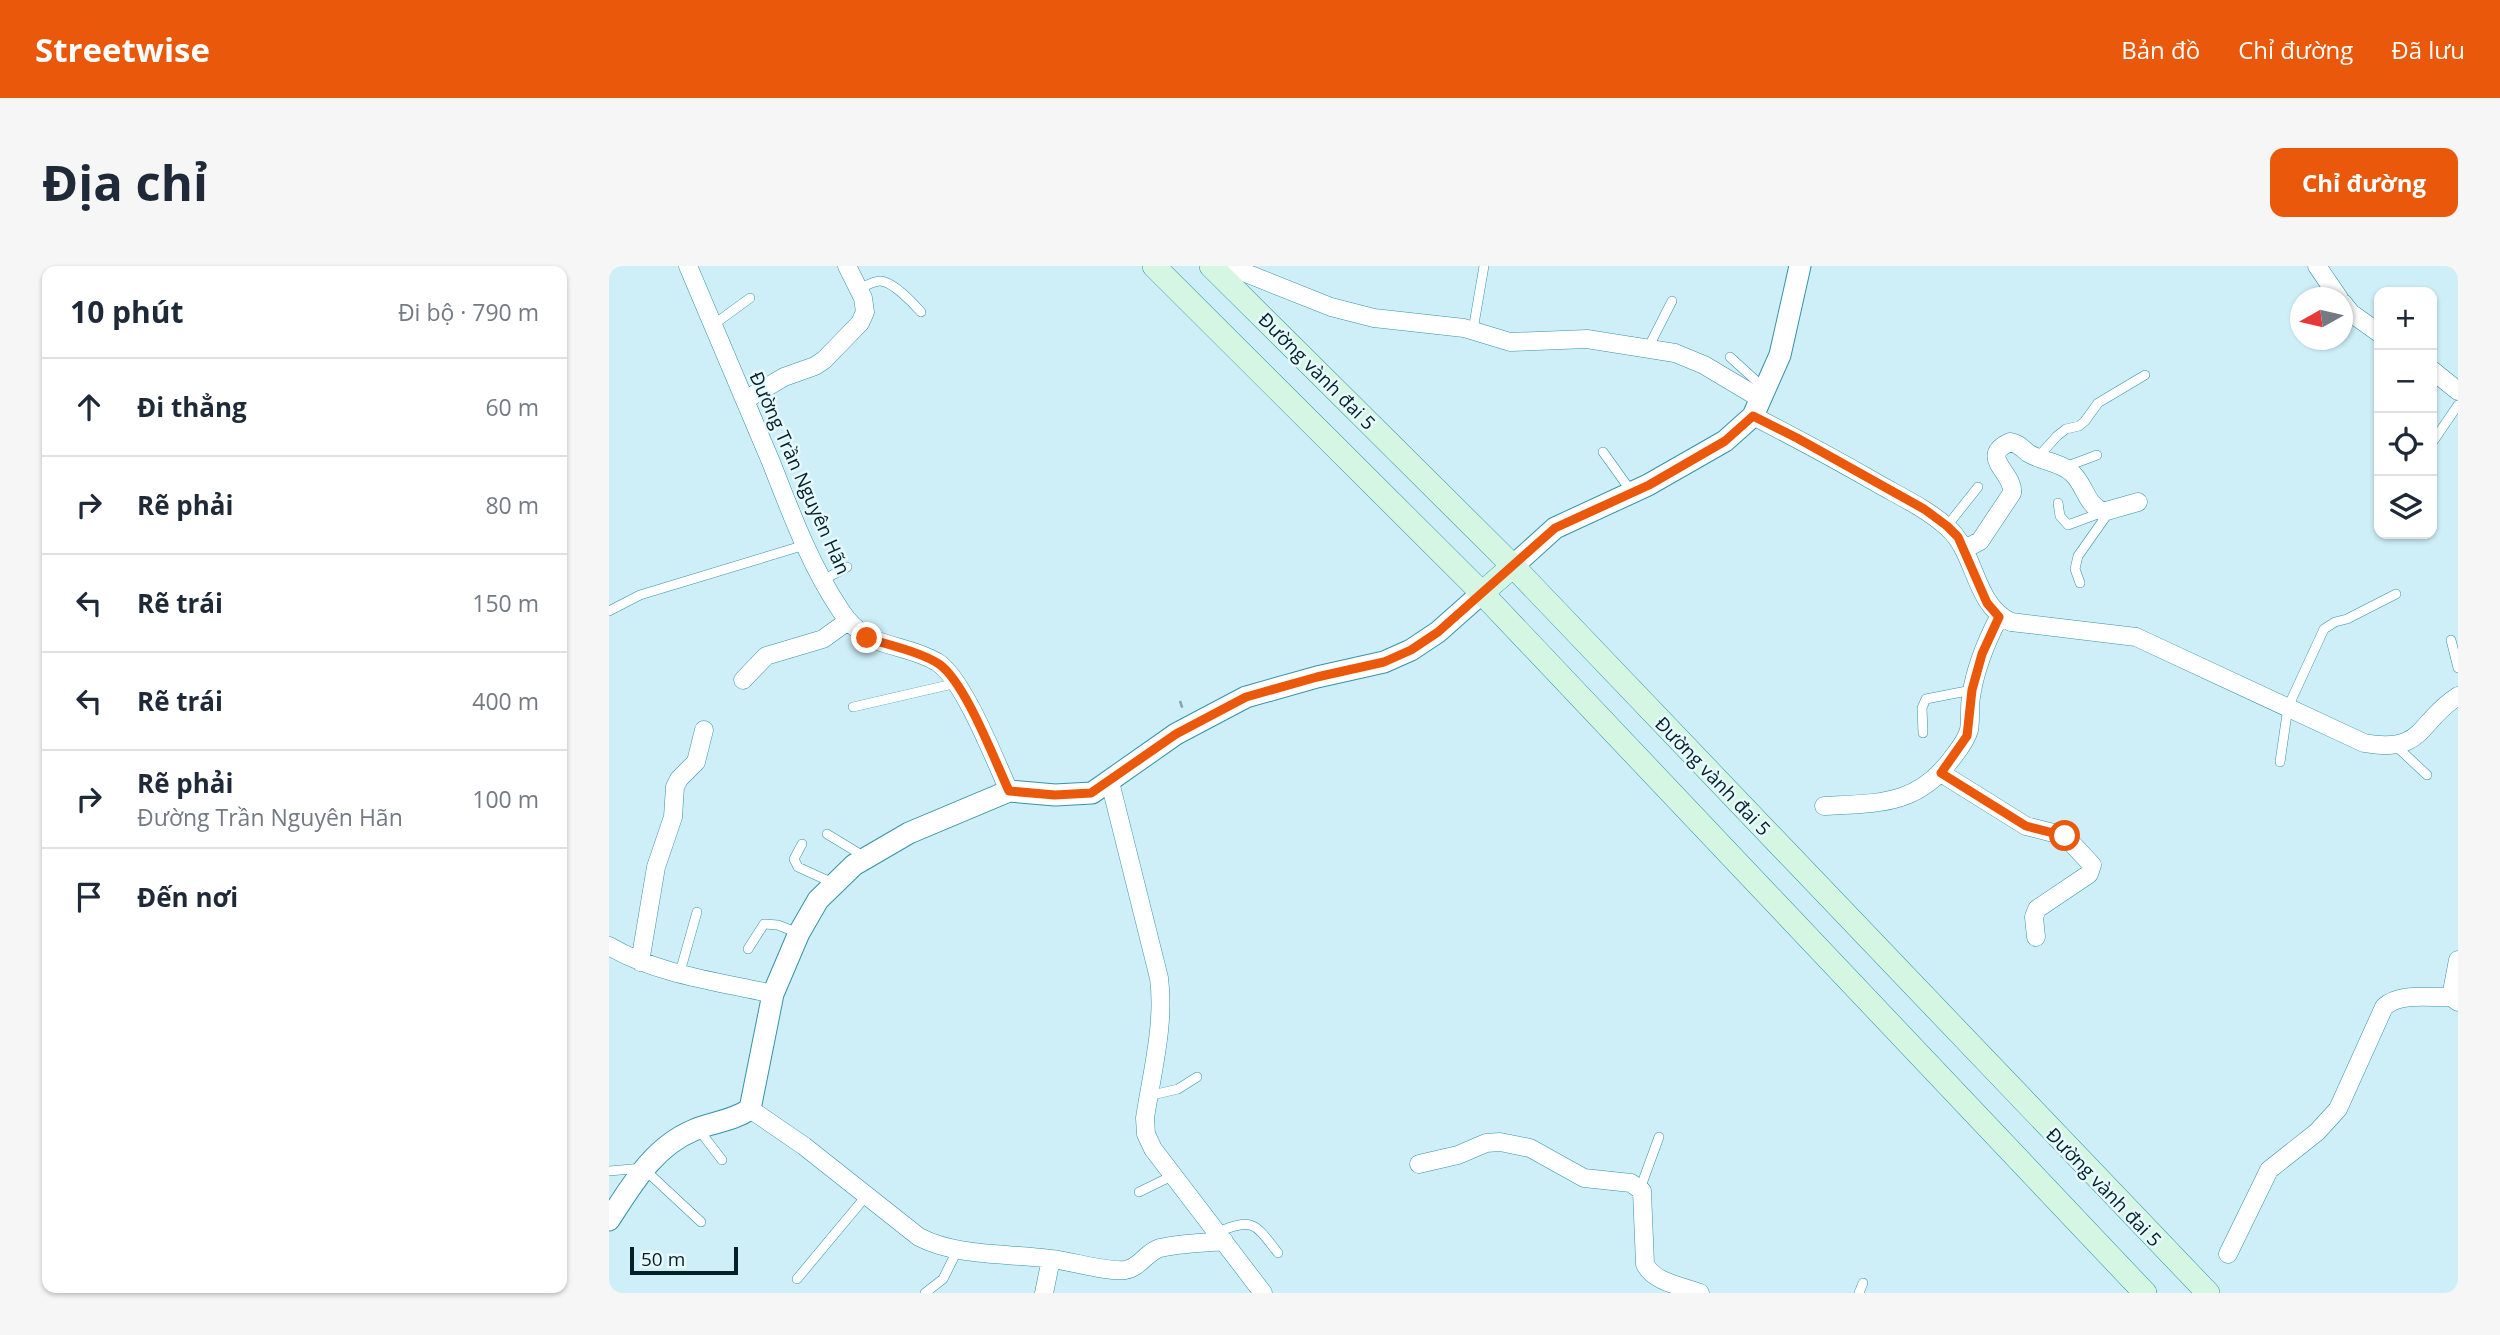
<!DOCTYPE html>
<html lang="vi">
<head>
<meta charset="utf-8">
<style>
  body { margin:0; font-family:"Open Sans",sans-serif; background:#f6f6f7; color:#1f2937 }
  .controls { position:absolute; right:21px; top:21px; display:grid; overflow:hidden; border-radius:14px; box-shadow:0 2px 5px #0004 }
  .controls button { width:63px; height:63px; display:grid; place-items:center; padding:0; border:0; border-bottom:2px solid #e0e1e3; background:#fff; color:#1f2937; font:35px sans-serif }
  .compass { position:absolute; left:1681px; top:21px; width:63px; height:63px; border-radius:50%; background:#fff; box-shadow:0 2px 5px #0004; rotate:262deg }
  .scale { position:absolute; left:21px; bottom:18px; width:108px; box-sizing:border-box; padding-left:7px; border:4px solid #042128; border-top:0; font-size:19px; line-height:24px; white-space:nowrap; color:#042128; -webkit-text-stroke:5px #e8f9fd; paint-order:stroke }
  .stop { position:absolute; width:21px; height:21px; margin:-16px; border:5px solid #ea580c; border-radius:50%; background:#fff }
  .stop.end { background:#ea580c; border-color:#fff; box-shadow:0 2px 7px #0008 }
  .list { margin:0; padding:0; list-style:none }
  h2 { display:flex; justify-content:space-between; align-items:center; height:91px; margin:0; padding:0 28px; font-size:30px }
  h2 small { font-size:23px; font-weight:400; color:#747a83 }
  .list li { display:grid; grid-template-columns:46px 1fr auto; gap:21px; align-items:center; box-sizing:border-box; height:98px; padding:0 28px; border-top:2px solid #e0e1e3 }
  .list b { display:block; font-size:26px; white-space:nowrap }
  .list p { margin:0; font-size:23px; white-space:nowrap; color:#747a83 }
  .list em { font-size:23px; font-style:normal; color:#747a83 }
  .icon { flex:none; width:38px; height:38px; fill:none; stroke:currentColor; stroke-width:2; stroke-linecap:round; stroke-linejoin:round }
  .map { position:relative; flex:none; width:1849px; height:1027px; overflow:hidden; border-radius:14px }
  header { display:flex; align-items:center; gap:42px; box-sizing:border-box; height:98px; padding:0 35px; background:#ea580c; color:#fff }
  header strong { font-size:33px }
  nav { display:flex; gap:38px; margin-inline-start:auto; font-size:24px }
  .intro { display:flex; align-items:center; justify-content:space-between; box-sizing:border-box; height:168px; padding:0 42px }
  h1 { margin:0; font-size:49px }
  .button { padding:18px 32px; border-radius:14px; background:#ea580c; color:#fff; font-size:24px; font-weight:700 }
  main { display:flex; gap:42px; padding:0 42px }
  aside { flex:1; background:#fff; border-radius:14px; box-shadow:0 2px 5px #0004 }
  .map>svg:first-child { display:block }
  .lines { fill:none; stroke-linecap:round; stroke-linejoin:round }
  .service-casing { stroke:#3593a7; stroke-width:10 }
  .minor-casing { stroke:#3593a7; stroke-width:19 }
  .tertiary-casing { stroke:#3593a7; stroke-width:23 }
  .secondary-casing { stroke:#3593a7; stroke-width:24 }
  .path { stroke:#85a5ad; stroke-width:2.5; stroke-dasharray:7 3.5; stroke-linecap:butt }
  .service { stroke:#fff; stroke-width:9 }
  .minor { stroke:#fff; stroke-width:18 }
  .tertiary { stroke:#fff; stroke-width:21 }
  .secondary { stroke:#d5f6e2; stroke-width:23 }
  .route { stroke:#ea580c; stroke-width:9 }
  .labels { text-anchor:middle; stroke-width:5; stroke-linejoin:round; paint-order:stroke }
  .street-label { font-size:19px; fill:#042128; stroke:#e8f9fd }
</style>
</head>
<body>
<header>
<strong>Streetwise</strong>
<nav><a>Bản đồ</a><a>Chỉ đường</a><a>Đã lưu</a></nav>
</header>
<div class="intro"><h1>Địa chỉ</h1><a class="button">Chỉ đường</a></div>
<main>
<aside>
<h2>10 phút<small>Đi bộ · 790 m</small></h2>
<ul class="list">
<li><svg class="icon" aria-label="ahead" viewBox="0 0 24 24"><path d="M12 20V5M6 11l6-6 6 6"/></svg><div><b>Đi thẳng</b></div><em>60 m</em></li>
<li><svg class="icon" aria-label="right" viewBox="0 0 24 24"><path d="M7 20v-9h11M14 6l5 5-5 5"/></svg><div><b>Rẽ phải</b></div><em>80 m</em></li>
<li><svg class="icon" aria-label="left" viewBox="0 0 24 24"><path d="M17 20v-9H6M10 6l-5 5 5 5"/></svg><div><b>Rẽ trái</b></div><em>150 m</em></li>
<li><svg class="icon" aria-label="left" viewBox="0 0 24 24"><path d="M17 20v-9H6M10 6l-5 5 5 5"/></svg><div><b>Rẽ trái</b></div><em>400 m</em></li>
<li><svg class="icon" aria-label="right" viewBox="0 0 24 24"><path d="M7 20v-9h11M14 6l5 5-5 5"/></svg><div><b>Rẽ phải</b><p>Đường Trần Nguyên Hãn</p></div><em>100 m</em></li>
<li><svg class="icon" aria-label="arrive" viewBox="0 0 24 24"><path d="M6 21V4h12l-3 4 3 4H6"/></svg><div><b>Đến nơi</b></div></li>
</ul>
</aside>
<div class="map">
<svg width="1849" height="1027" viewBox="0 0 1849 1027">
  <rect width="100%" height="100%" fill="#ceeff8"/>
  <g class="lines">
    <defs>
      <path id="service" d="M250,23C256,20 265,15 271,15C283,15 304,37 312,46
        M104,59L141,32
        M864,64L875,0
        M1039,82L1063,35
        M1121,91L1155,122
        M1823,177L1849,139
        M994,186L1022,225
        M1429,191L1448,170L1457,163L1470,160L1476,155L1489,137L1536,109
        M1456,201L1488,189
        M1449,237L1451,250L1459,259L1494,246
        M1338,260L1369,221
        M214,314L238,301
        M1471,317L1466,303L1469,290L1500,246
        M0,345L31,329L196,279
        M1842,374L1849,402
        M244,441L348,417
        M1314,467L1313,442L1317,433L1363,424
        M1787,480L1818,509
        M1671,496L1679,441L1715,363L1726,356L1738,353L1787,328
        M218,568L256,591
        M193,578L185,593L189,601L224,617
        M139,683L155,658L169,659L189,667
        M71,706L88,646
        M539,830L569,823L588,811
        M90,864L113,894
        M0,905L34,902L92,956
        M1031,923L1050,871
        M530,926L565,909
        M609,966C645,951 646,958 669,987
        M188,1013L258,929
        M316,1027L334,1013L349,983
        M1250,1027L1254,1017"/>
      <path id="minor" d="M79,0C107,65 134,131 162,196C182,247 201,299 232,345C258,385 292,375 328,396C354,412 386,494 400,525
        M619,0L722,41L765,52L855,62L901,76L978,73L1066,87L1095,99L1152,133
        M1708,0L1730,32
        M1734,37L1742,47L1770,67
        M1823,104L1849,125
        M136,134L175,111L206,100L215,94L251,57L256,46L254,32L238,0
        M1144,150C1185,171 1226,193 1266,216C1290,230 1317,242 1338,261C1368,287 1364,338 1402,356L1527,371L1755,477C1816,488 1808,456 1849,430
        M1356,283L1371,275L1403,227C1406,207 1368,191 1401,176C1409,177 1413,182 1419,187C1433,196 1453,196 1464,208C1477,221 1476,237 1494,246L1529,236
        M134,414L157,390L214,373L239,355
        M1332,507L1417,560L1456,570L1483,599L1480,608L1428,643L1425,651L1427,671
        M501,516L550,712C556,758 543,806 536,852L537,868L544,883L654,1027
        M1215,540C1269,537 1309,540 1344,491C1350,483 1357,475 1360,464C1362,453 1360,442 1362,431C1366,403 1377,376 1390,351
        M0,680C47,708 111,716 164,728
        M31,696L47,601L64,551L66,521L70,513L87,496L95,464
        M1842,731L1849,694
        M141,843L195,880L310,971C349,991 399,987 442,993C462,995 497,1006 516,1004C531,1002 537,986 551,982C572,977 595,977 615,975
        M810,898L849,889L877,877L891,876L921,882L975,912L1022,917L1033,925L1036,998C1044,1016 1073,1020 1091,1027
        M1619,988L1660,904L1708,866L1729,843L1775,741C1791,726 1821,732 1842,731L1849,736
        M435,1027L442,993"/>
      <path id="tertiary" d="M904,300L946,262L1039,219L1116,175L1144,150L1171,89L1191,0
        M0,954C23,919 44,881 85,864C104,856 124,855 141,843L164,728L190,667L209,634L245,599L300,567L400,525L446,529L483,527L567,468L637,431L708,411L775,396L802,384L829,366L873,327"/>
      <path id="secondary" d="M545,0L873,327L1536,1027
        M602,0L904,300L1599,1027
        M873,327L904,300"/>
    </defs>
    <!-- service casing -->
    <use href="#service" class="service-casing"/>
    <!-- minor casing -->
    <use href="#minor" class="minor-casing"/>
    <!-- tertiary casing -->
    <use href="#tertiary" class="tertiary-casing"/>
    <!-- secondary casing -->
    <use href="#secondary" class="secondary-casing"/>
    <!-- path -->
    <path class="path" d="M571,435L574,444"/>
    <!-- service -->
    <use href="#service" class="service"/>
    <!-- minor -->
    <use href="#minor" class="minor"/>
    <!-- tertiary -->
    <use href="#tertiary" class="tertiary"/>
    <!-- secondary -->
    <use href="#secondary" class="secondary"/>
  </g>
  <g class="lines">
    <!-- route -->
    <path class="route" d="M258,372C279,379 312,386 330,398C356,416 385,493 400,525L446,529L482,527L567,468L637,431L708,411L775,396L802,384L829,366L946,262L1040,219L1116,175L1144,150L1188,172L1315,243L1338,260L1349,271L1378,337L1390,351L1373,388L1363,424L1358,470L1332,507L1417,560L1456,570"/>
  </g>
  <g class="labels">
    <!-- street labels -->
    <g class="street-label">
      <text transform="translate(708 105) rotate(45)" y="7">Đường vành đai 5</text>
      <text transform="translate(191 207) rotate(66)" y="7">Đường Trần Nguyên Hãn</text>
      <text transform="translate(1104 510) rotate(46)" y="7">Đường vành đai 5</text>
      <text transform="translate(1495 921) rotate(46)" y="7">Đường vành đai 5</text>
    </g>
  </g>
</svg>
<div class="controls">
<button>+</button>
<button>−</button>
<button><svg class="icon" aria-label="locate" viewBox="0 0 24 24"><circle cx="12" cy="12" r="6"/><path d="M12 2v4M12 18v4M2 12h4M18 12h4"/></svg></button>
<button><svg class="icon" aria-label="layers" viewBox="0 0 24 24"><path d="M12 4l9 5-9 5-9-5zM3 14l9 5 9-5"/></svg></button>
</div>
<svg class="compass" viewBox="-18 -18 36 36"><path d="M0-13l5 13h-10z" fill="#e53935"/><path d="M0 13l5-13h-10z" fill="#747a83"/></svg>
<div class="scale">50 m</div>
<div class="stop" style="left:1456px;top:570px"></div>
<div class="stop end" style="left:258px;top:372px"></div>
</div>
</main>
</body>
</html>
